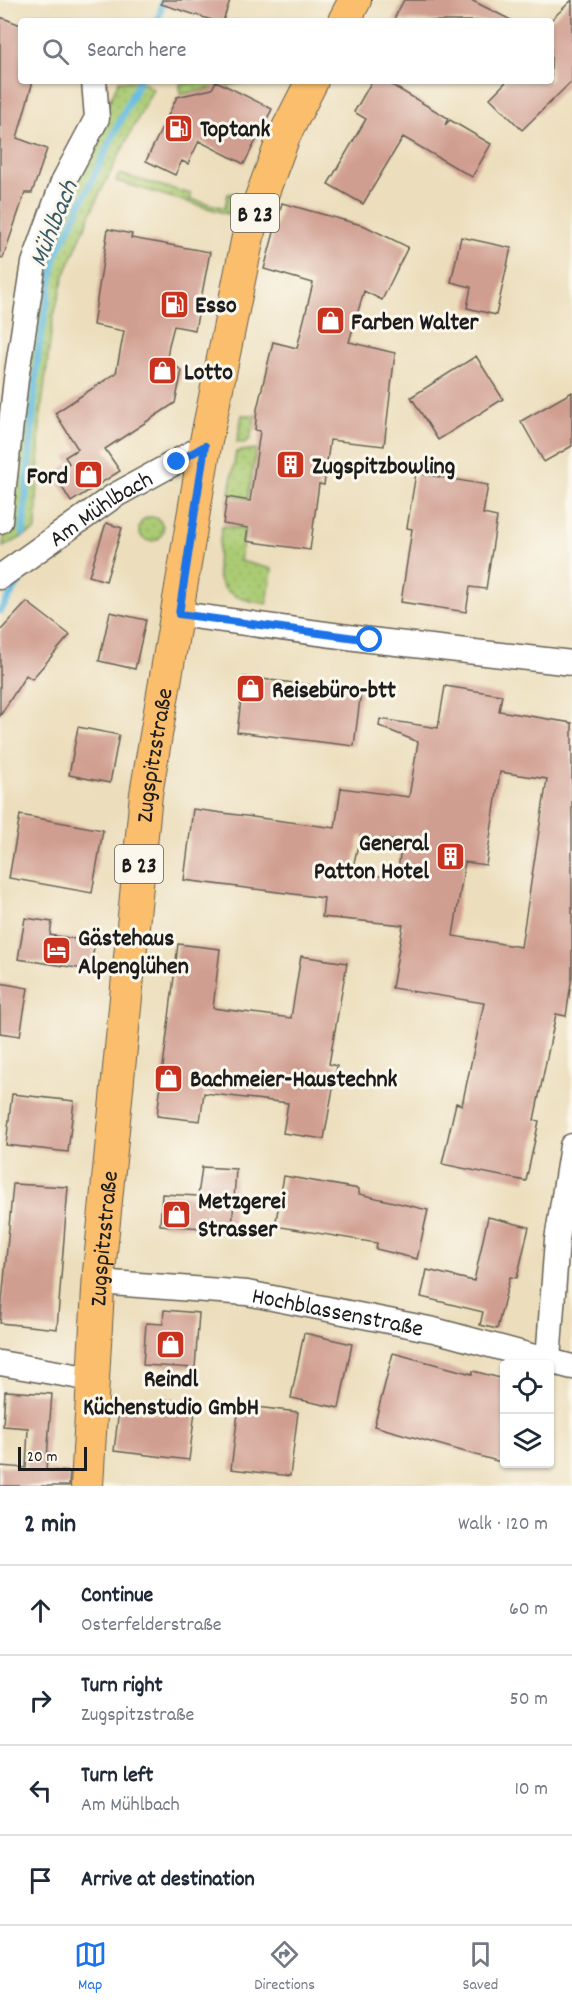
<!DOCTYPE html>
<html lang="en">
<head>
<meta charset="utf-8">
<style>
  body { margin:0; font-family:Dekko,sans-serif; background:#f2f2f3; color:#1f2937 }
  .controls { position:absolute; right:18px; bottom:18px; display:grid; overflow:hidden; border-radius:6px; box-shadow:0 2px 4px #0004 }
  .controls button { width:54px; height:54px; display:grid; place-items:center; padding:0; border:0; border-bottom:2px solid #e0e1e3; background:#fff; color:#1f2937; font:30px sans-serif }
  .scale { position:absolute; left:18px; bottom:15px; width:69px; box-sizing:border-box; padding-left:6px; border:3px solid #1c1c1c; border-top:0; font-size:16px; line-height:21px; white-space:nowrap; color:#1c1c1c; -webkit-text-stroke:4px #fbf7ec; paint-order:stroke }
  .stop { position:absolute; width:18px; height:18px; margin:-14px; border:4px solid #1a73e8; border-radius:50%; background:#fff }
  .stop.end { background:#1a73e8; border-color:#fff; box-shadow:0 2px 6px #0008 }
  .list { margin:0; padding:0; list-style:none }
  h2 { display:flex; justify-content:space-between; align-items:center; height:78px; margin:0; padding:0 24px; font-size:26px }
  h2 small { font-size:20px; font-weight:400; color:#747a83 }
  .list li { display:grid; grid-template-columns:39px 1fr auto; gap:18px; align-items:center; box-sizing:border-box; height:90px; padding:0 24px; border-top:2px solid #e0e1e3 }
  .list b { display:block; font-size:22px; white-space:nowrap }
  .list p { margin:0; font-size:20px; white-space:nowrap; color:#747a83 }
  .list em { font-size:20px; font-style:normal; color:#747a83 }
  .icon { flex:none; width:33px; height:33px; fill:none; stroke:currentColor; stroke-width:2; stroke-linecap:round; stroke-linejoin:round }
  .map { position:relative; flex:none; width:572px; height:1486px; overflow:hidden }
  .search { position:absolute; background:#fff; box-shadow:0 2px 4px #0004; left:18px; right:18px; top:18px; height:66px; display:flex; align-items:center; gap:15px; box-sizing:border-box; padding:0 21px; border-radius:6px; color:#747a83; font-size:22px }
  .sheet { height:438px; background:#fff }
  nav { display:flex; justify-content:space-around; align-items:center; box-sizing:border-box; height:84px; border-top:2px solid #e0e1e3; background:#fff; font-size:16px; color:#747a83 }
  nav a { display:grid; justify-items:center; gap:3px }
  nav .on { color:#1a73e8 }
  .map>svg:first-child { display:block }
  .grass { fill:url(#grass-dots); stroke:#637448; stroke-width:1.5 }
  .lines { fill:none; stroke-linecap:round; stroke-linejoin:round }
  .stream { stroke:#63bbe0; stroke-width:7 }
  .building { fill:#d09e90; fill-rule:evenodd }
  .minor-casing { stroke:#656054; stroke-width:27 }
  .major-casing { stroke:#656054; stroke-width:34 }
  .minor { stroke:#fff; stroke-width:24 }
  .major { stroke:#fabe6d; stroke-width:32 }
  .route { stroke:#1a73e8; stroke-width:8 }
  .labels { text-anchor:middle; stroke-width:6; stroke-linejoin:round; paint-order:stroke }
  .shield { fill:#fbf7ec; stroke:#5f5e5a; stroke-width:1.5 }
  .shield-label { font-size:22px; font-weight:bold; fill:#1c1c1c }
  .poi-label { font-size:24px; font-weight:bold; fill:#1c1c1c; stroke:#fbf7ec; text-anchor:start }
  .street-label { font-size:24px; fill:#1c1c1c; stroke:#fbf7ec }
  .water-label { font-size:26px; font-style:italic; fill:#385c6a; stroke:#fbf7ec }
</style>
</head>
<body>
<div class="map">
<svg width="572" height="1486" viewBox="0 0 572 1486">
  <defs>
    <pattern id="grass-dots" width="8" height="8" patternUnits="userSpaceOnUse" patternTransform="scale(1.5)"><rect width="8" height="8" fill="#aacb73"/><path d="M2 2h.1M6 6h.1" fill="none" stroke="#92ae63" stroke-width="1.8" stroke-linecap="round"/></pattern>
  </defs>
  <rect width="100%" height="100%" fill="#fbf7ec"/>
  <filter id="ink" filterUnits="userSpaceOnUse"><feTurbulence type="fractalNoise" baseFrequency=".0167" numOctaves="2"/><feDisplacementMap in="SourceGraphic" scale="12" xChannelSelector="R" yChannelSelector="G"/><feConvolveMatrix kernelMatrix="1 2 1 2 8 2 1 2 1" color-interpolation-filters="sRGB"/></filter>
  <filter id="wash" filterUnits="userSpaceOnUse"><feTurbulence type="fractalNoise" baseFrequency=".008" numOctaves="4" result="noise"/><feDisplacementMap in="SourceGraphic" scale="24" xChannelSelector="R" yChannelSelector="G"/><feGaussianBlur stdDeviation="1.35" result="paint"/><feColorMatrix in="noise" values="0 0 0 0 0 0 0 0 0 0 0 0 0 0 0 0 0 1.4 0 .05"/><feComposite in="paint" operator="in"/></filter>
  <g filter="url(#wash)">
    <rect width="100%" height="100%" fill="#ecdebc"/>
    <!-- grass -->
    <path class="grass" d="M119,81H141L153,89L98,197L64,276L53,319L40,421L36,530L3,547L12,448L33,300L86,151Z
      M200,81H254L180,94V84Z
      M119,174L191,194L190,199L225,208L228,194L236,193L228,214L116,181Z
      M242,415H255L250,439L244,443L237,442Z
      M256,449L248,499L229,494L236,452Z
      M139 529a12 12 0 1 1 24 0a12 12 0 1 1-24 0Z
      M222,526L245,529L240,561L272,569L267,604C209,595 214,578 222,526Z"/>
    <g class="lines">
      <!-- stream -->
      <path class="stream" d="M158,21L163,0
        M23,533L38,353L55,258L139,81
        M0,611L20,581"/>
    </g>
    <g id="blocks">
      <!-- building -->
      <path class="building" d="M162,0H230L223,21H215L161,4Z
        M404,0H471L513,21H393Z
        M572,0V81L522,130L490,98L507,81H551V20Z
        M0,17L21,25V81H33L17,138L47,149L32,193H25L3,258L0,257Z
        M216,81L272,109L244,164L199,141L188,164L182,161L175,175L146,161L177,97L212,89Z
        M372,81H385L448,118L445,125L450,120L491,144L472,177L403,137L363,204L328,184L366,119L354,112Z
        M282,203L365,226L408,247L382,300L364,291L349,342L395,353L384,446L330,440L324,485L319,484L310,550L246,541L248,528L223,524L227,497L250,501L260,431L255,430L257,409L273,342L297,348L313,283L264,269Z
        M108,229L132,234L131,238L210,252L195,330L174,326L169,345L167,359L182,371L175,403L105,449L120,471L71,502L54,474L69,463L65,457L78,449L55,413L116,373L124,331L93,325Z
        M461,237L511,248L496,315L467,308L471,287L451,282Z
        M476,356L503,399L438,440L411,397Z
        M572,392V446L544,462L521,421Z
        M416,473L488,485L483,514L497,517L486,589L470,587L466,612L401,602L412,529L407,528Z
        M106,523L122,528L106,581L89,576Z
        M27,602L70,635L32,679L26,675L0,716V631Z
        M110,612L146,620L135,669L99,661Z
        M244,677L361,691L354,746L237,732Z
        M445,686L502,695L499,711L572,723V976L566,1016L556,1014L534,1120L539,1121L526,1181L442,1164L456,1103L462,1105L484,1003L392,988L403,925L322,917L324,898L184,880L193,809L335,828L341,788L409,797L418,742L379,726L380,719L438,728ZM500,772L547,779L521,947L453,936L465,862L486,865ZM360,836L402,842L397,876H351Z
        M78,727L119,735L110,783L69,775Z
        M20,815L103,830L92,893L9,878Z
        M25,918L52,922L50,935L95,942L90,970L18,959Z
        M178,944L220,949L213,1008L291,1018L301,956L347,963L329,1064L337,1066L324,1139L283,1133L288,1103L204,1093L200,1121L157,1116Z
        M0,983L28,988L20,1036L0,1033Z
        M12,1094L74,1101L68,1152L6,1145Z
        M202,1167L236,1169L232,1230L160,1225L162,1194L198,1196Z
        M284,1176L359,1189V1194L428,1210L417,1259L376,1249L377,1243L275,1226Z
        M13,1184L68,1187L57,1329L0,1323Z
        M488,1217L529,1227L517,1278L510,1277L497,1329L480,1325L483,1312L421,1297L427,1270L474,1281Z
        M164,1310L199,1313L195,1368L143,1365L146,1323L163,1324Z
        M304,1333L352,1344L339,1408L291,1398Z
        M393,1353L472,1374L473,1371L504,1379V1463L374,1426Z
        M5,1391L52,1394L46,1470L70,1472L69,1486H0V1466L26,1468L28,1428L3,1426Z
        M161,1399L196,1403L189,1460L114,1451L119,1409L159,1414Z
        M239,1405L298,1412L290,1476L231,1469Z"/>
    </g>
  </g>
  <g filter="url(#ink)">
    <use href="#blocks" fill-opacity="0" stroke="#656054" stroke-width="1.5"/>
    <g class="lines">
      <defs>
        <g id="minor">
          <path d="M0,521L16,379L34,263L63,182L97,118L94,81"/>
          <path id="s1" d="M0,577L114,496L205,446"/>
          <path d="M179,614L370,640L572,663"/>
          <path id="s2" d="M98,1282L247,1293L434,1330L572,1367"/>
          <path d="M548,1360L557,1240L572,1146"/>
          <path d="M0,1363L92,1379"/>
        </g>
        <g id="major">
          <path d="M344,21L355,0"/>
          <path id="s3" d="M87,1486L99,1272L146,794L205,446L250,227L284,136L312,81"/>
        </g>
      </defs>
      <!-- minor casing -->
      <use href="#minor" class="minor-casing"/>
      <!-- major casing -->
      <use href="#major" class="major-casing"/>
      <!-- minor -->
      <use href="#minor" class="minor"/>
      <!-- major -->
      <use href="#major" class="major"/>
    </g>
  </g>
  <g class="lines" filter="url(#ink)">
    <!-- route -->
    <path class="route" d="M177,462L205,446L179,614L370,640"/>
  </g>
  <!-- icons -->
  <defs>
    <symbol id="fuel-square" viewBox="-11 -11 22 22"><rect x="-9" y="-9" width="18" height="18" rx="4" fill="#c8321e" stroke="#fbf7ec"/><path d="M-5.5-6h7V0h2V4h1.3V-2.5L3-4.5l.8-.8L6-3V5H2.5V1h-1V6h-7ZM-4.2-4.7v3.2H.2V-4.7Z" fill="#fff"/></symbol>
    <symbol id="shop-square" viewBox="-11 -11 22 22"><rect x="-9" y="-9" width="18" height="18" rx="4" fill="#c8321e" stroke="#fbf7ec"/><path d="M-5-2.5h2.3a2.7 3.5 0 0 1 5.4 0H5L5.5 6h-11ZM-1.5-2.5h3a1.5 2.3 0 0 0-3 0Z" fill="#fff"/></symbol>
    <symbol id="building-square" viewBox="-11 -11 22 22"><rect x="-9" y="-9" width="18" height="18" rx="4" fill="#c8321e" stroke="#fbf7ec"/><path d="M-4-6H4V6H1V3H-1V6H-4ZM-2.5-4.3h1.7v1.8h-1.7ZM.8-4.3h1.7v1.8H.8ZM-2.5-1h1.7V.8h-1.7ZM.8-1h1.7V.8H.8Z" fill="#fff"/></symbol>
    <symbol id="hotel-square" viewBox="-11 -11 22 22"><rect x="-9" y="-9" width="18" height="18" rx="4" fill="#c8321e" stroke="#fbf7ec"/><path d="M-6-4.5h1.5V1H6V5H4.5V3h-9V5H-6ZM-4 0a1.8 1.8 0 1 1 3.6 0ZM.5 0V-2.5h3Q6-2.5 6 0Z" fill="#fff"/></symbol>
  </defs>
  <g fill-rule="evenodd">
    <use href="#fuel-square" x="162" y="112" width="33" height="33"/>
    <use href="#fuel-square" x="158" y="288" width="33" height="33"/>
    <use href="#shop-square" x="314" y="304" width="33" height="33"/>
    <use href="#shop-square" x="146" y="354" width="33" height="33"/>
    <use href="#building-square" x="274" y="448" width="33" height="33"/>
    <use href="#shop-square" x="72" y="458" width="33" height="33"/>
    <use href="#shop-square" x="234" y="672" width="33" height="33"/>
    <use href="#building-square" x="434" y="840" width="33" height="33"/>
    <use href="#hotel-square" x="40" y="934" width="33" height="33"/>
    <use href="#shop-square" x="152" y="1062" width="33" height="33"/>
    <use href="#shop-square" x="160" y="1198" width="33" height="33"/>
    <use href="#shop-square" x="154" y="1328" width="33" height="33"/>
  </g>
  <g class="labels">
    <!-- shield labels -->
    <g class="shield">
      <rect x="231" y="194" width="48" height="38" rx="4.5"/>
      <rect x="115" y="845" width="48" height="38" rx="4.5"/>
    </g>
    <g class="shield-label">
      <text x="255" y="221">B 23</text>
      <text x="139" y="872">B 23</text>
    </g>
    <!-- poi labels -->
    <g class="poi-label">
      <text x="200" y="136">Toptank</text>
      <text x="195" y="312">Esso</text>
      <text x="351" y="329">Farben Walter</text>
      <text x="184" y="379">Lotto</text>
      <text x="312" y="473">Zugspitzbowling</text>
      <text x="68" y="483" text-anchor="end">Ford</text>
      <text x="272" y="697">Reisebüro-btt</text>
      <text x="429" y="850" text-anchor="end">General<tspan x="429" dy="28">Patton Hotel</tspan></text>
      <text x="78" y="945">Gästehaus<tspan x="78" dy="28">Alpenglühen</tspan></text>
      <text x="190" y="1086">Bachmeier-Haustechnk</text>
      <text x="198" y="1208">Metzgerei<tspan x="198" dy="28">Strasser</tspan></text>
      <text x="171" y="1386" text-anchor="middle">Reindl<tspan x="171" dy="28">Küchenstudio GmbH</tspan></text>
    </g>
    <!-- street labels -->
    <g class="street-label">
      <text dy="8" stroke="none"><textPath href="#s1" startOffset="122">Am Mühlbach</textPath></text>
      <text dy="8" stroke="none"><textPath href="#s3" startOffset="734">Zugspitzstraße</textPath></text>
      <text dy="8" stroke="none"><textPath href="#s3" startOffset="248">Zugspitzstraße</textPath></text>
      <text dy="8" stroke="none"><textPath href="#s2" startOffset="242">Hochblassenstraße</textPath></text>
    </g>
    <!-- water labels -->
    <g class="water-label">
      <text transform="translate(52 223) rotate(-68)" y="9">Mühlbach</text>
    </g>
  </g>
</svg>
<div class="controls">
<button><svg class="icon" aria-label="locate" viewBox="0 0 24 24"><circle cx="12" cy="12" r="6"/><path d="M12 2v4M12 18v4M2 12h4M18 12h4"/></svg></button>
<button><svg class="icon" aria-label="layers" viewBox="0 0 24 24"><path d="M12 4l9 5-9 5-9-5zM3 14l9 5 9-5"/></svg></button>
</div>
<div class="scale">20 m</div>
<div class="stop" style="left:370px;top:640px"></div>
<div class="stop end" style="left:177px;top:462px"></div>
<div class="search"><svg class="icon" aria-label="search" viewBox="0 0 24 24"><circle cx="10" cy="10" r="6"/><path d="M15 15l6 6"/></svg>Search here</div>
</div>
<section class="sheet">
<h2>2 min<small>Walk · 120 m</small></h2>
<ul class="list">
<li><svg class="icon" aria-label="ahead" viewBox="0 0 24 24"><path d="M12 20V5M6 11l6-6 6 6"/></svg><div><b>Continue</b><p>Osterfelderstraße</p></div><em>60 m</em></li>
<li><svg class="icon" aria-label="right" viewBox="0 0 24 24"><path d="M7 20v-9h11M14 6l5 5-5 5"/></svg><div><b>Turn right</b><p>Zugspitzstraße</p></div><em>50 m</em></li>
<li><svg class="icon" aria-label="left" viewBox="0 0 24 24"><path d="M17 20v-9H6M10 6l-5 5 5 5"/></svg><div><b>Turn left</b><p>Am Mühlbach</p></div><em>10 m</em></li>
<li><svg class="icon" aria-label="arrive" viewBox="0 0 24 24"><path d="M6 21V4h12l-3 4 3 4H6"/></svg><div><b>Arrive at destination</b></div></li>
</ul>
</section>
<nav>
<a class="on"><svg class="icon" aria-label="map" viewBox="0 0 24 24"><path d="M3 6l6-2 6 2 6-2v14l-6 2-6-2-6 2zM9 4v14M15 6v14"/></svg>Map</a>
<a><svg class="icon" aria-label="directions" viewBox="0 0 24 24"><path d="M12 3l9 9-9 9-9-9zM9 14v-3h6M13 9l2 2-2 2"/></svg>Directions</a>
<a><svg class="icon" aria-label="saved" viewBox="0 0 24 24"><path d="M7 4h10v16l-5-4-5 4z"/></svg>Saved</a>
</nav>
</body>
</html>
